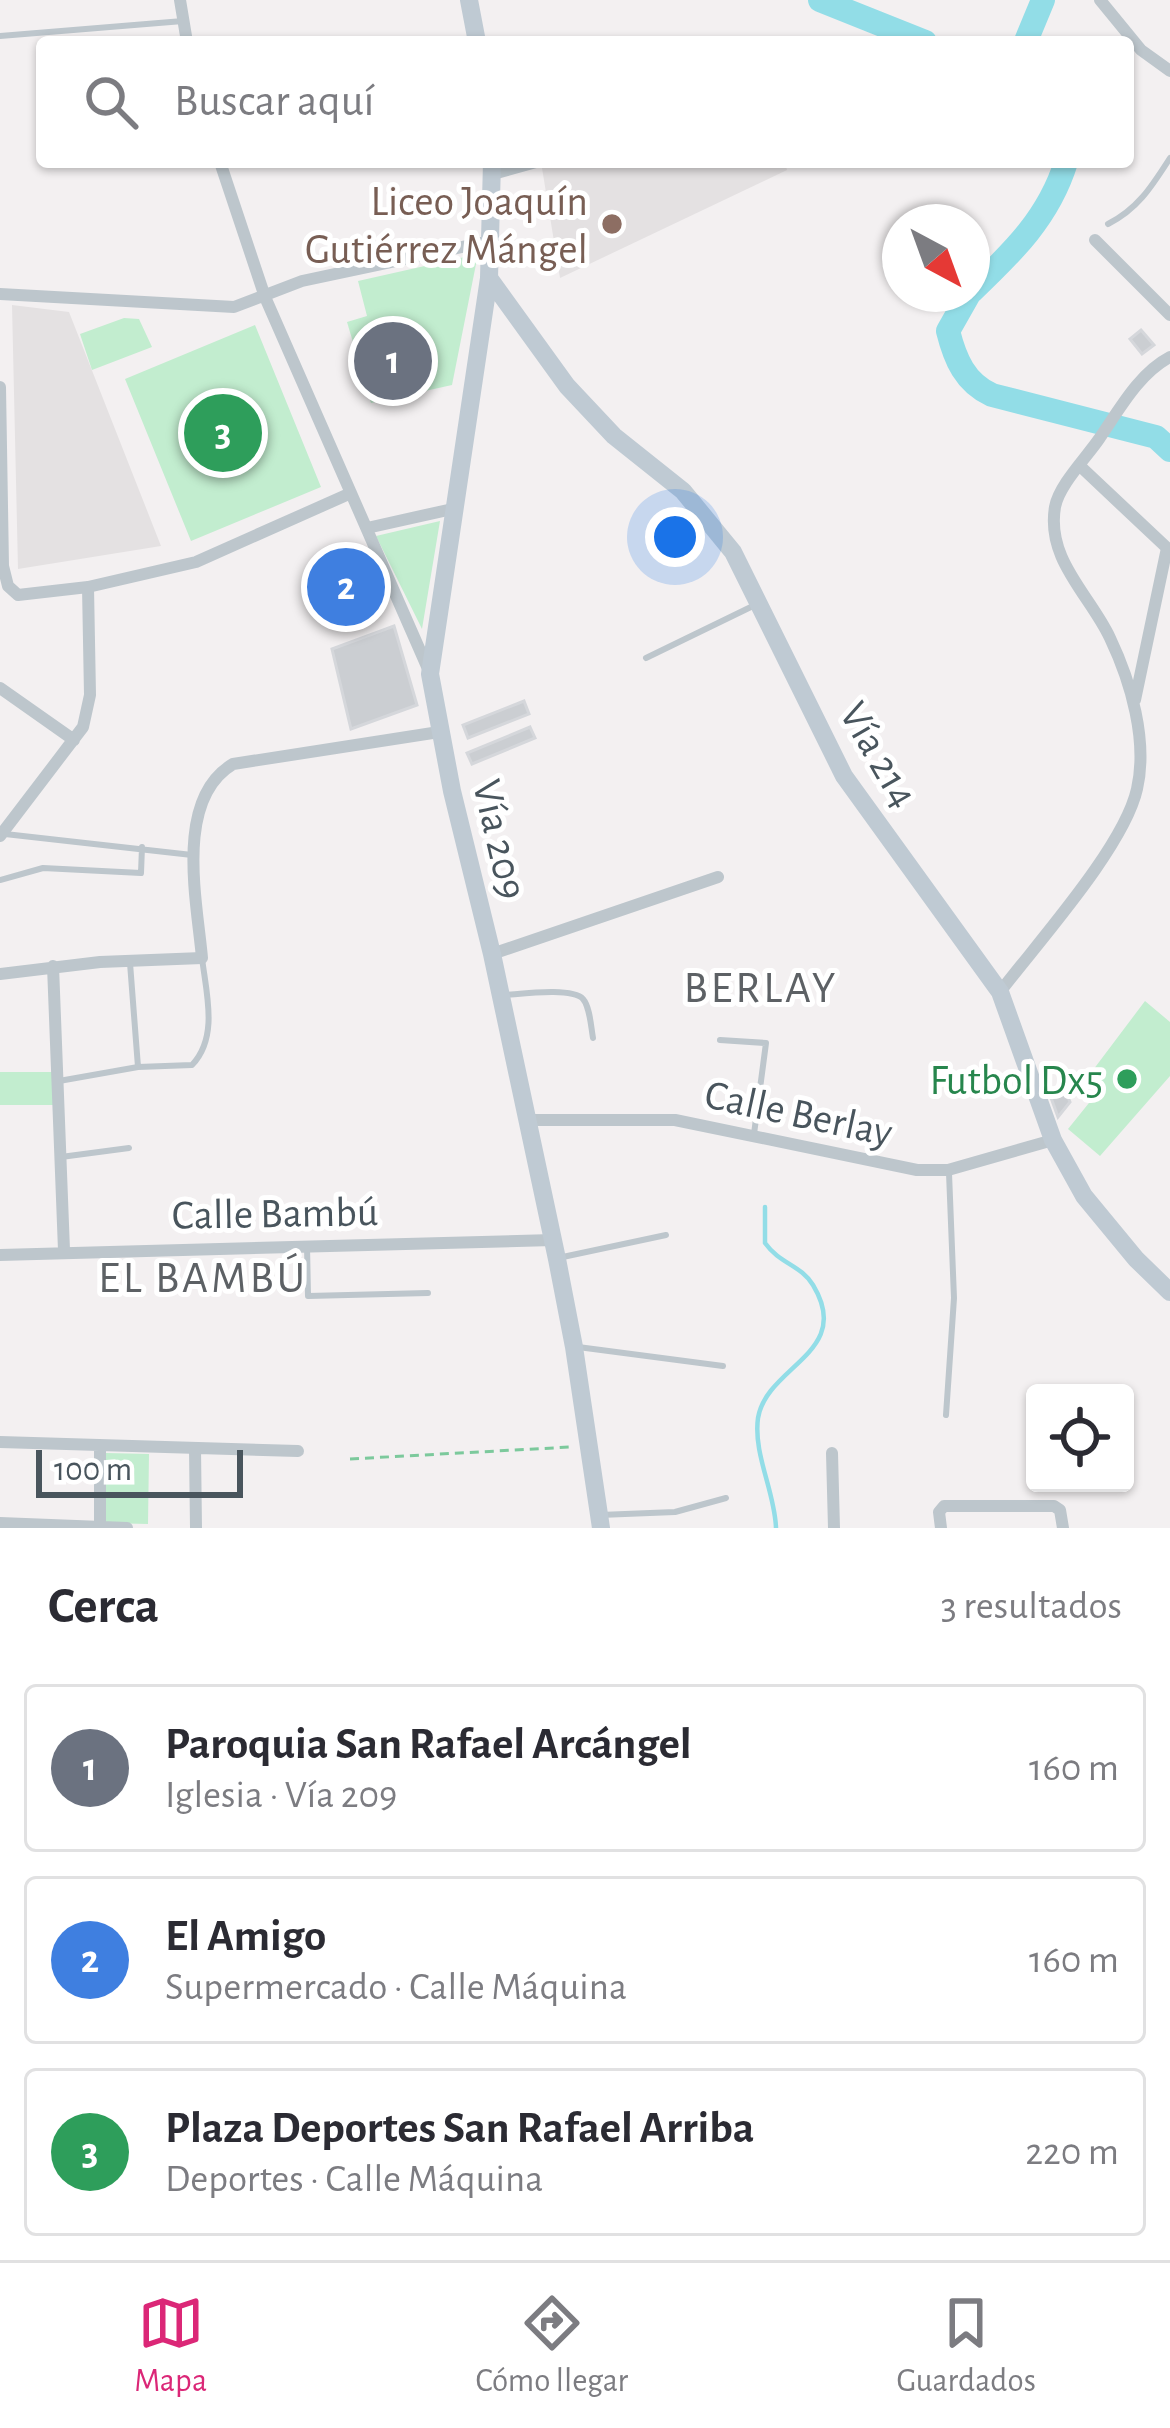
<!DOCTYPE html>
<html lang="es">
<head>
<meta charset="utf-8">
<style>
  body { margin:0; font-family:"Alegreya Sans",sans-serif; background:#f7f7f7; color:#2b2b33 }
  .controls { position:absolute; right:36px; bottom:36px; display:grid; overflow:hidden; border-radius:12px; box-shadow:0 3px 9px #0004 }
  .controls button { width:108px; height:108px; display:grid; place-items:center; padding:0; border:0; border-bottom:3px solid #e1e1e2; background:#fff; color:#2b2b33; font:60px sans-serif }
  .compass { position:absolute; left:882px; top:204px; width:108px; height:108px; border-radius:50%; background:#fff; box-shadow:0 3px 9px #0004; rotate:139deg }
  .scale { position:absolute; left:36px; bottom:30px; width:207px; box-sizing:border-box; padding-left:12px; border:6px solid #49555d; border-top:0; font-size:33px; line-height:42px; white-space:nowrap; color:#49555d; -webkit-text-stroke:9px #fff; paint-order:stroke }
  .you { position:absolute; left:675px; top:537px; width:42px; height:42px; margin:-30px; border:9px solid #fff; border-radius:50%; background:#1a73e8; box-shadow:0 0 0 18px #1a73e833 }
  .badge { display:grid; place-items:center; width:78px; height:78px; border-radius:50%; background:#db2777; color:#fff; font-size:39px; font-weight:700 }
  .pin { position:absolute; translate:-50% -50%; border:6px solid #fff; box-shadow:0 3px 12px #0006 }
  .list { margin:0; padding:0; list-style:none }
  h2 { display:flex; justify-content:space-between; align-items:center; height:156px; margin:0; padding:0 48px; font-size:51px }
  h2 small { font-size:39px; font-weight:400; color:#7c7c81 }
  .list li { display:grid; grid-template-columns:78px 1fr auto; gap:36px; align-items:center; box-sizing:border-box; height:168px; margin:0 24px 24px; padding:0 24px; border:3px solid #e1e1e2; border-radius:12px }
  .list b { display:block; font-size:45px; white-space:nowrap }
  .list p { margin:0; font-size:39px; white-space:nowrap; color:#7c7c81 }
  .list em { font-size:39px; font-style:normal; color:#7c7c81 }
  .icon { flex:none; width:66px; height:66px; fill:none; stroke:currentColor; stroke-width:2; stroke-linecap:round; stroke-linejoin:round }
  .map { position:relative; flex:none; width:1170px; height:1528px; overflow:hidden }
  .search { position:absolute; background:#fff; box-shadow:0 3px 9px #0004; left:36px; right:36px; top:36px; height:132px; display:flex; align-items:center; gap:30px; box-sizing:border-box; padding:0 42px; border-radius:12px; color:#7c7c81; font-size:45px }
  .sheet { height:732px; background:#fff }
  nav { display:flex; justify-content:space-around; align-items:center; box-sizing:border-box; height:168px; border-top:3px solid #e1e1e2; background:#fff; font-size:33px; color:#7c7c81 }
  nav a { display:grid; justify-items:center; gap:6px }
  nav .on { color:#db2777 }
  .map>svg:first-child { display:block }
  .education { fill:#e4e1e2 }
  .green { fill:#c2edcf }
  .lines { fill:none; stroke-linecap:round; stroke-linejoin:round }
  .stream { stroke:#92dde7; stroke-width:4.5 }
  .river { stroke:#92dde7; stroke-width:24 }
  .building { fill:#cbced2; stroke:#d5d7db; stroke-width:3 }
  .path { stroke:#7cc99c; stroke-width:3; stroke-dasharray:9 6; stroke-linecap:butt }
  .lane { stroke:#bdc6cc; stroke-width:6 }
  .street { stroke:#bdc6cc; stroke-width:12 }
  .secondary { stroke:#bfcad3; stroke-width:18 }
  .education-dot { fill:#8d6e63; stroke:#fff; stroke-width:4.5 }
  .leisure-dot { fill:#2e9e5b; stroke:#fff; stroke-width:4.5 }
  .labels { text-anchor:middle; stroke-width:10; stroke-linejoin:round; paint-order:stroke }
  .education-label { font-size:42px; fill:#785e54; stroke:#fff; text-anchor:end }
  .street-label { font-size:42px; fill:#49555d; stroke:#fff }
  .leisure-label { font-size:42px; fill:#27864d; stroke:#fff; text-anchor:end }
  .neighbourhood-label { font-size:45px; letter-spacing:3px; fill:#5d6165; stroke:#fff }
</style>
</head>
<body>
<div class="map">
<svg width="1170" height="1528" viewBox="0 0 1170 1528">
  <rect width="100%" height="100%" fill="#f3f0f1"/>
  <!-- education -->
  <path class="education" d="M564,162H785L787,170L560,278L542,168Z
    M12,305L69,312L161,546L18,569Z"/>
  <!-- green -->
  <path class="green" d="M478,254L452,385L371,403L347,322L367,316L358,281Z
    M124,318L139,319L152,347L92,370L80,334Z
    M255,325L321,487L191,541L125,379Z
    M440,521L422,629L376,536Z
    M1145,1001L1170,1022V1076L1100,1156L1068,1129L1097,1093L1084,1082Z
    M0,1072H53L54,1105H0Z
    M106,1453L149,1454L148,1524L105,1523Z"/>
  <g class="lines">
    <!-- stream -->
    <path class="stream" d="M765,1207V1243C780,1264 801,1265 813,1285C854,1353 767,1365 758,1418C753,1454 775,1492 776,1528"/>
    <!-- river -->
    <path class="river" d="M820,0L925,42
      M1026,41L1043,0
      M972,291C1013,252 1049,217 1066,162
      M969,294L948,331C955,359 965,383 992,395L1156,437L1170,450"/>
  </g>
  <!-- building -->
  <path class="building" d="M1141,330L1154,345L1142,354L1130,339Z
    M415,338L418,348L430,344L434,360L422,363L426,381L417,384L414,375L365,387L355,354Z
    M394,626L417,705L351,729L332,649Z
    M524,701L529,714L468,738L463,725Z
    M530,727L535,738L472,764L467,753Z
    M1063,1086L1070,1102L1058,1117L1050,1095Z"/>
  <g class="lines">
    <!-- path -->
    <path class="path" d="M350,1459L570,1447"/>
    <!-- lane -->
    <path class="lane" d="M0,36L183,21
      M1108,224C1138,209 1152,186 1170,158
      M646,658L755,605
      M5,834L192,855
      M0,880L43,868L141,873L142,847
      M130,963L138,1067
      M504,995C521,994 572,987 583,999C590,1007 591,1027 593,1038
      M720,1040L766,1043L754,1134
      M59,1081L138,1067L192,1065C219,1037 206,992 202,958
      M61,1157L129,1148
      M307,1246L308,1296L428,1293
      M558,1258L666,1235
      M578,1347L723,1366
      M946,1415L954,1298L949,1173
      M600,1515L675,1512L726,1498"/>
    <!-- street -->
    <path class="street" d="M180,0L187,42
      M1100,0L1141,50L1170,71
      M220,162L265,297L429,671
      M493,174L536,162
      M1095,240L1170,315
      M0,294L234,307L302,281L490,241
      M0,387L3,566L8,586L18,595L88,587L196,562L351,493
      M1080,466L1167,548L1135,700
      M367,528L457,508
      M0,688L74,740
      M0,836L83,727L90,695L88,587
      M492,954L718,877
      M53,966L64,1250
      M0,974L100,962L202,958C197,901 174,799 233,764L439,732
      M1000,992C1038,942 1124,847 1137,789C1148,741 1131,682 1110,638C1090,595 1046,560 1055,507C1059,485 1086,458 1099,439C1119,410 1139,373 1170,357
      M527,1120H675L917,1170H948L1053,1140
      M0,1255L553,1240
      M0,1442L298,1451
      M100,1445V1526
      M195,1448L196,1528
      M832,1453L834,1528
      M0,1523L127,1528
      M941,1528L939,1512L944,1506H1054L1060,1510L1063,1528"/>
    <!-- secondary -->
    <path class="secondary" d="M469,0L477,42
      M492,162L489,278L430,674L452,791L492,954L557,1259L574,1347L601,1528
      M489,278L567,386L614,436L683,491L733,552L844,776L1000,992L1053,1140L1084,1196L1136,1259L1170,1292"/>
  </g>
  <!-- markers -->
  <circle class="education-dot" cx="612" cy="224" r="12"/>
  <circle class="leisure-dot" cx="1127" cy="1079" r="12"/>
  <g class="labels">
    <!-- education labels -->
    <g class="education-label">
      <text x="588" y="215">Liceo Joaquín<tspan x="588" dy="48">Gutiérrez Mángel</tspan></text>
    </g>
    <!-- street labels -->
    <g class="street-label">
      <text transform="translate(880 754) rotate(60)" y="15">Vía 214</text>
      <text transform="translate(501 839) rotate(77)" y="15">Vía 209</text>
      <text transform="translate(799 1112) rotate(12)" y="15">Calle Berlay</text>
      <text transform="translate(275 1212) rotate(-1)" y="15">Calle Bambú</text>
    </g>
    <!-- leisure labels -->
    <g class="leisure-label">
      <text x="1103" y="1094">Futbol Dx5</text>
    </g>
    <!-- neighbourhood labels -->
    <g class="neighbourhood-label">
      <text x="761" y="1002">BERLAY</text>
      <text x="203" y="1292">EL BAMBÚ</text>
    </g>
  </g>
</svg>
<div class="controls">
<button><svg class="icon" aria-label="locate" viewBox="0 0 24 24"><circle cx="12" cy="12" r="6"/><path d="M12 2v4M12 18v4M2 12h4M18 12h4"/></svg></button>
</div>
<svg class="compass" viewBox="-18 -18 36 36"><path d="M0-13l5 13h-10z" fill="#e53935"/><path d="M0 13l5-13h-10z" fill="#7c7c81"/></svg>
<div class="scale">100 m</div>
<div class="you"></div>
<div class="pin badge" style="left:393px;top:361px;background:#6b7280">1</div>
<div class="pin badge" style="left:346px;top:587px;background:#3f7fe0">2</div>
<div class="pin badge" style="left:223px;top:433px;background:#2e9e5b">3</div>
<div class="search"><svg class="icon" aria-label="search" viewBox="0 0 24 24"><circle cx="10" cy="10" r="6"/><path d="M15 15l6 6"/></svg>Buscar aquí</div>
</div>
<section class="sheet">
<h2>Cerca<small>3 resultados</small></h2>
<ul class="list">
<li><span class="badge" style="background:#6b7280">1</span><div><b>Paroquia San Rafael Arcángel</b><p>Iglesia · Vía 209</p></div><em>160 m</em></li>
<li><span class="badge" style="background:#3f7fe0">2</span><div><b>El Amigo</b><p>Supermercado · Calle Máquina</p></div><em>160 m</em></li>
<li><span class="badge" style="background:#2e9e5b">3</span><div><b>Plaza Deportes San Rafael Arriba</b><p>Deportes · Calle Máquina</p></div><em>220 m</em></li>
</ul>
</section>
<nav>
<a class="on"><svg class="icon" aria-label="map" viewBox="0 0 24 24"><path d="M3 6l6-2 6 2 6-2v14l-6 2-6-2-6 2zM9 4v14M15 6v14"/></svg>Mapa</a>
<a><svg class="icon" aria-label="directions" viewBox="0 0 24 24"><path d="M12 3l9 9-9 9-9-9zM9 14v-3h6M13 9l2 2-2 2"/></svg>Cómo llegar</a>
<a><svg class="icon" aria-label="saved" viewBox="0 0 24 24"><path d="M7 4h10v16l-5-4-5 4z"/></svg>Guardados</a>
</nav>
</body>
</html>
